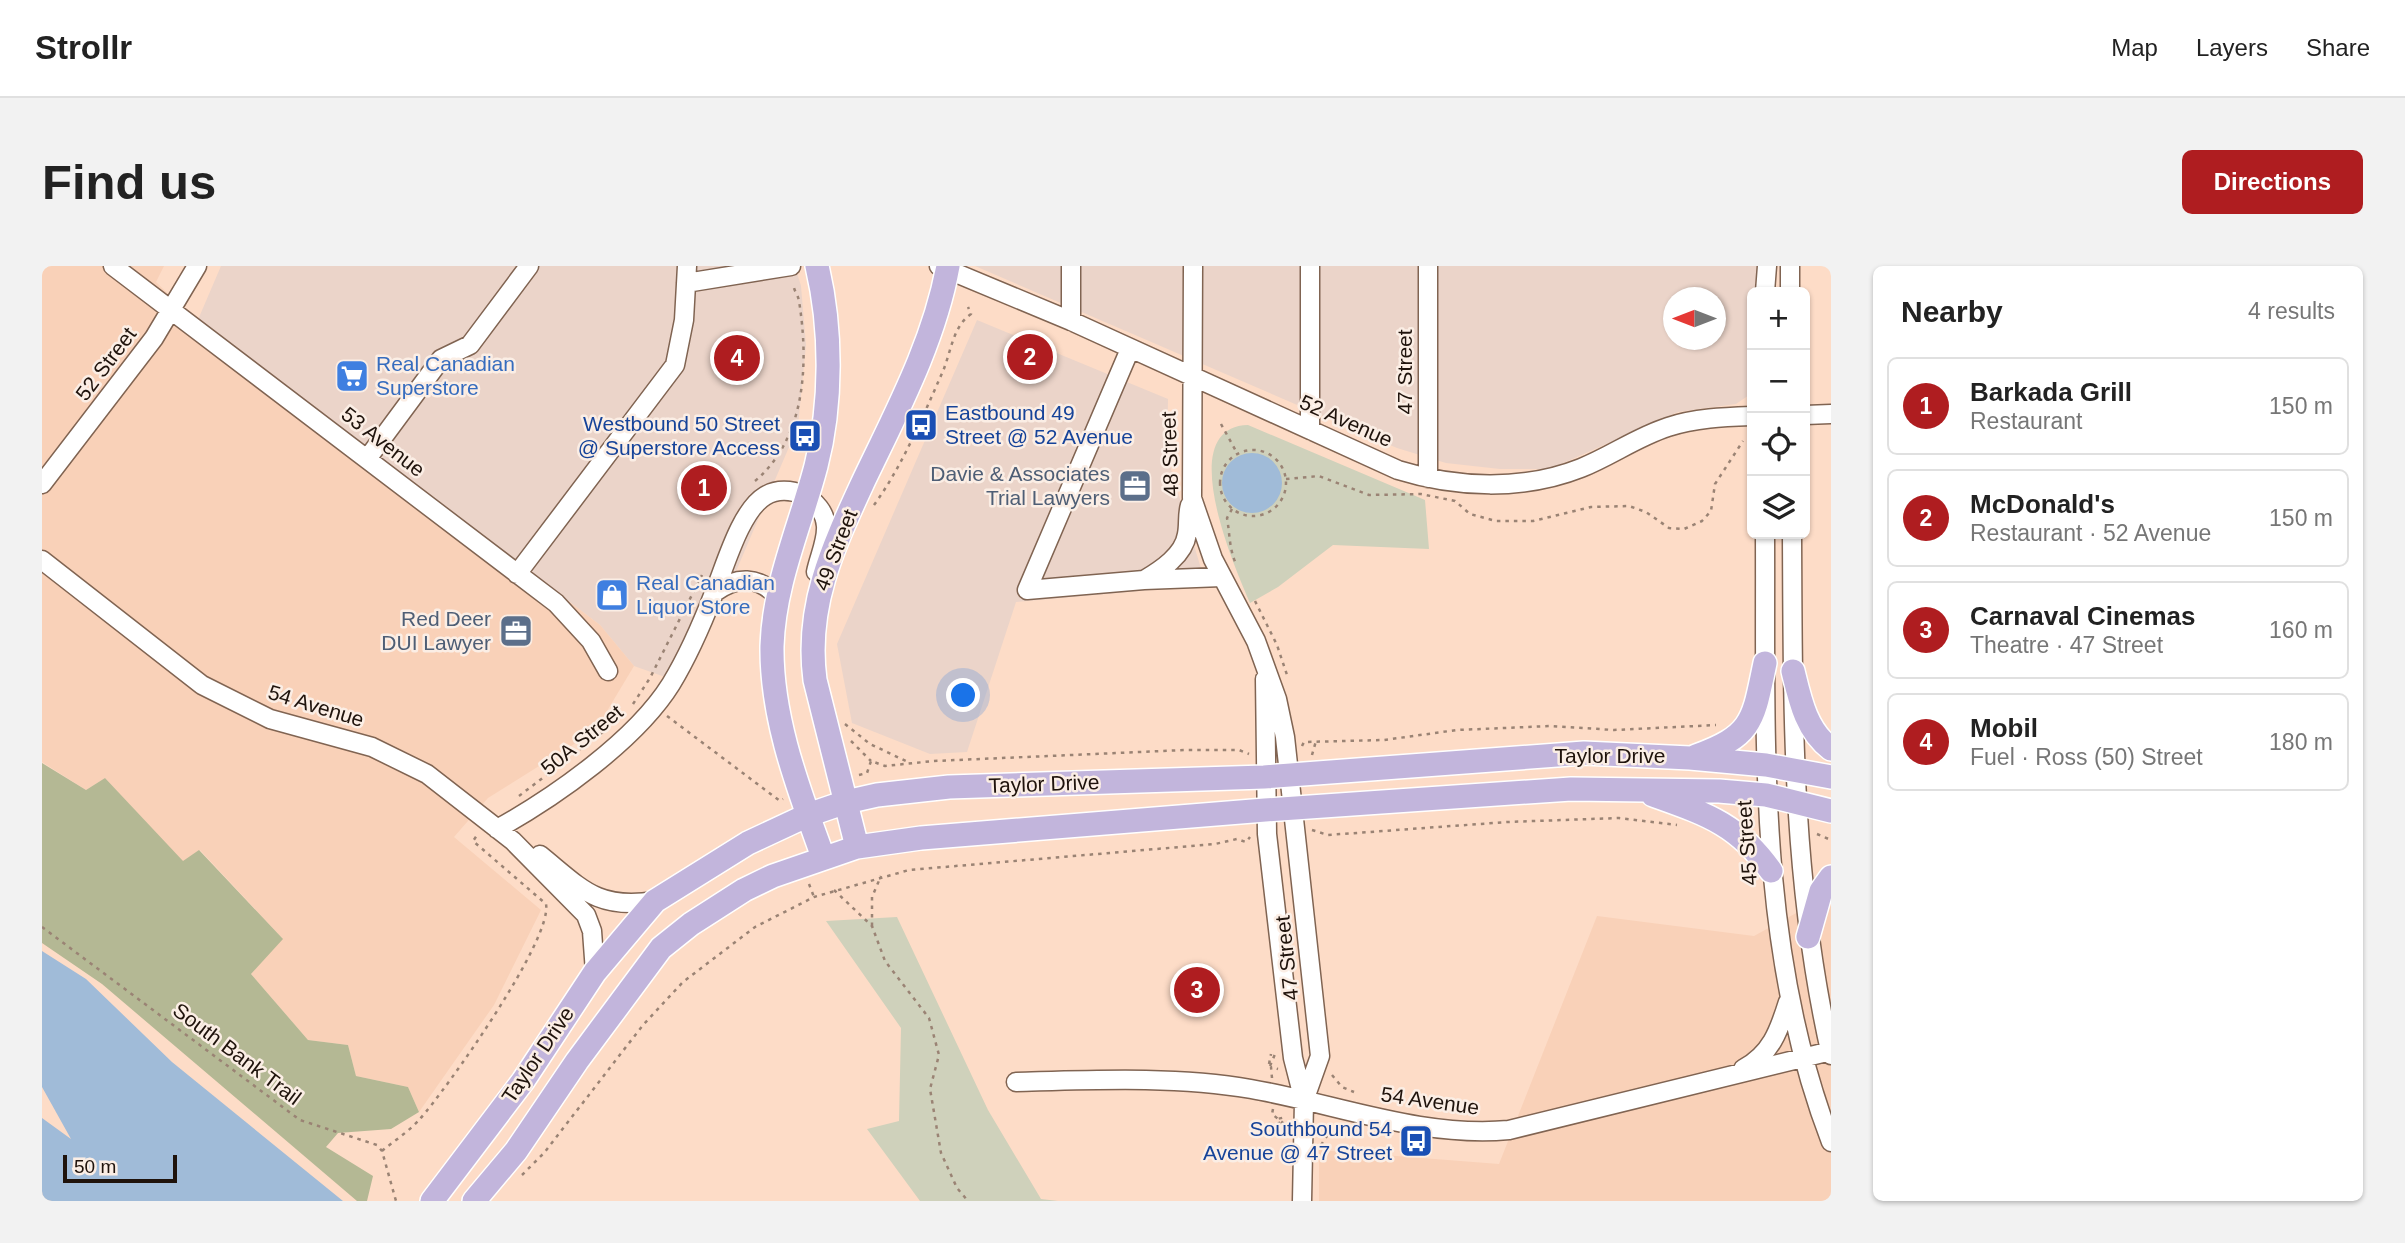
<!DOCTYPE html>
<html lang="en">
<head>
<meta charset="utf-8">
<style>
  body { margin:0; font-family:Arial,sans-serif; background:#f2f2f2; color:#222 }
  .controls { position:absolute; right:21px; top:21px; display:grid; overflow:hidden; border-radius:10px; box-shadow:0 2px 5px #0004 }
  .controls button { width:63px; height:63px; display:grid; place-items:center; padding:0; border:0; border-bottom:2px solid #e0e0e0; background:#fff; color:#222; font:35px sans-serif }
  .compass { position:absolute; left:1621px; top:21px; width:63px; height:63px; border-radius:50%; background:#fff; box-shadow:0 2px 5px #0004; rotate:270deg }
  .scale { position:absolute; left:21px; bottom:18px; width:114px; box-sizing:border-box; padding-left:7px; border:4px solid #1f130c; border-top:0; font-size:19px; line-height:24px; white-space:nowrap; color:#1f130c; -webkit-text-stroke:5px #fbeee5; paint-order:stroke }
  .you { position:absolute; left:922px; top:430px; width:24px; height:24px; margin:-18px; border:5px solid #fff; border-radius:50%; background:#1a73e8; box-shadow:0 0 0 10px #1a73e833 }
  .badge { display:grid; place-items:center; width:46px; height:46px; border-radius:50%; background:#af1d20; color:#fff; font-size:23px; font-weight:700 }
  .pin { position:absolute; translate:-50% -50%; border:4px solid #fff; box-shadow:0 2px 7px #0006 }
  .list { margin:0; padding:0; list-style:none }
  h2 { display:flex; justify-content:space-between; align-items:center; height:91px; margin:0; padding:0 28px; font-size:30px }
  h2 small { font-size:23px; font-weight:400; color:#767676 }
  .list li { display:grid; grid-template-columns:46px 1fr auto; gap:21px; align-items:center; box-sizing:border-box; height:98px; margin:0 14px 14px; padding:0 14px; border:2px solid #e0e0e0; border-radius:10px }
  .list b { display:block; font-size:26px; white-space:nowrap }
  .list p { margin:0; font-size:23px; white-space:nowrap; color:#767676 }
  .list em { font-size:23px; font-style:normal; color:#767676 }
  .icon { flex:none; width:38px; height:38px; fill:none; stroke:currentColor; stroke-width:2; stroke-linecap:round; stroke-linejoin:round }
  .map { position:relative; flex:none; width:1789px; height:935px; overflow:hidden; border-radius:10px }
  header { display:flex; align-items:center; gap:42px; box-sizing:border-box; height:98px; padding:0 35px; background:#fff; border-bottom:2px solid #e0e0e0 }
  header strong { font-size:33px }
  nav { display:flex; gap:38px; margin-inline-start:auto; font-size:24px }
  .intro { display:flex; align-items:center; justify-content:space-between; box-sizing:border-box; height:168px; padding:0 42px }
  h1 { margin:0; font-size:49px }
  .button { padding:18px 32px; border-radius:10px; background:#af1d20; color:#fff; font-size:24px; font-weight:700 }
  main { display:flex; gap:42px; padding:0 42px }
  aside { flex:1; background:#fff; border-radius:10px; box-shadow:0 2px 5px #0004 }
  .map>svg:first-child { display:block }
  .commercial { fill:#ebd4c9; fill-rule:evenodd }
  .built { fill:#f9d1b8 }
  .green { fill:#cfd1bb }
  .forest { fill:#b4b894 }
  .water { fill:#a0bbd8 }
  .lines { fill:none; stroke-linecap:round; stroke-linejoin:round }
  .minor-casing { stroke:#806452; stroke-width:21 }
  .major-casing { stroke:#fff; stroke-width:26 }
  .path { stroke:#9a8374; stroke-width:2.5; stroke-dasharray:3.5 5; stroke-linecap:butt }
  .minor { stroke:#fff; stroke-width:18 }
  .major { stroke:#c2b5dc; stroke-width:23 }
  .labels { text-anchor:middle; stroke-width:5; stroke-linejoin:round; paint-order:stroke }
  .street-label { font-size:21px; fill:#1f130c; stroke:#fbeee5 }
  .shop-label { font-size:21px; fill:#366cbe; stroke:#fbeee5; text-anchor:start }
  .transit-label { font-size:21px; fill:#164399; stroke:#fbeee5; text-anchor:end }
  .service-label { font-size:21px; fill:#4e5e75; stroke:#fbeee5; text-anchor:end }
</style>
</head>
<body>
<header>
<strong>Strollr</strong>
<nav><a>Map</a><a>Layers</a><a>Share</a></nav>
</header>
<div class="intro"><h1>Find us</h1><a class="button">Directions</a></div>
<main>
<div class="map">
<svg width="1789" height="935" viewBox="0 0 1789 935">
  <rect width="100%" height="100%" fill="#fddcc7"/>
  <!-- commercial -->
  <path class="commercial" d="M179,0H753L759,20L764,79L756,160L686,324L640,417L592,400L558,359L155,56Z
    M933,0H1720L1719,26H1710V127L1694,138L1636,146L1508,203H1458L1404,197L1355,182ZM1632,32H1674V74H1632Z
    M935,54L1126,133L1125,190L1164,319L974,336L925,486L888,488L810,457L795,378Z"/>
  <!-- built -->
  <path class="built" d="M0,0H122L114,16L155,56L558,359L592,400L553,465L446,532L412,571L499,644L452,739L377,846L366,821L314,810L306,779L266,774L209,708L240,672L158,584L141,596L63,512L44,524L0,496Z
    M1789,628V935H1277V884L1457,898L1555,650L1712,670Z"/>
  <!-- green -->
  <path class="green" d="M1206,159L1383,234L1387,283L1291,279L1236,321L1208,337C1193,302 1131,161 1206,159Z
    M855,651L946,844L999,933L1016,935H878L825,863L857,855L859,762L784,655Z"/>
  <!-- forest -->
  <path class="forest" d="M0,497L44,524L63,512L141,595L157,584L241,673L209,708L266,774L306,779L314,810L366,821L377,846L349,863L296,867L284,881L331,910L325,935H315L60,718L0,677Z"/>
  <!-- water -->
  <path class="water" d="M1180 217a30 30 0 1 1 60 0a30 30 0 1 1-60 0Z
    M0,685L44,713L130,796L301,935H0V852L29,873L0,821Z"/>
  <g class="lines">
    <defs>
      <path id="minor" d="M71,0L514,337L549,375L566,405
        M897,0L1029,55L1356,204C1414,222 1481,225 1539,202C1569,190 1595,171 1626,161C1653,152 1682,151 1710,150
        M1029,0V55
        M1151,0L1150,232L1171,293L1214,375L1235,433L1243,471L1278,790L1262,835
        M1268,0V164
        M1748,0V26
        M644,17L749,0
        M1723,26L1725,0
        M1088,83L985,324L1102,314L1180,311
        M1763,149L1789,148
        M325,193L399,93L428,79L487,0
        M1386,212V0
        M0,218L112,72L155,0
        M1723,268C1724,473 1714,682 1789,876
        M1750,268C1751,446 1749,614 1789,789
        M0,294L160,419L228,453L330,481L385,508L471,575L544,649L550,665L553,706
        M475,308L633,99L642,54L645,0
        M1102,314C1119,304 1142,289 1145,268C1147,258 1145,249 1148,239
        M673,326C695,310 716,310 735,330
        M1223,413L1225,568L1251,792L1262,835L1260,935
        M455,563C513,531 594,474 629,418C646,390 660,358 672,327C683,301 698,245 723,230C746,216 782,232 784,260C785,275 777,291 774,306
        M498,589C540,623 555,644 613,635
        M1701,803C1729,788 1737,765 1746,736
        M974,816C1051,814 1133,810 1209,823C1295,838 1379,872 1467,864L1789,785"/>
      <path id="major" d="M775,0C790,63 790,138 774,200C758,261 732,317 730,380C729,453 757,524 781,591
        M1751,405C1758,434 1764,464 1789,483
        M1654,490C1712,469 1711,454 1723,397
        M1611,529C1664,548 1696,558 1729,605
        M815,581L773,414C763,339 792,279 822,214C855,145 892,76 906,0
        M1766,671L1779,625L1789,611
        M390,935L481,815L553,706L613,635L706,577L766,549L804,536L835,529L907,521L1222,511L1542,487L1648,492L1724,499L1789,511
        M432,935L474,885L535,795L619,682L649,658L702,624L731,610L815,581L879,572L1223,544L1529,523L1677,525L1724,529L1789,545"/>
    </defs>
    <!-- minor casing -->
    <use href="#minor" class="minor-casing"/>
    <!-- major casing -->
    <use href="#major" class="major-casing"/>
    <!-- path -->
    <path class="path" d="M1179,158L1195,187
      M1178 217a33 33 0 1 1 66 0a33 33 0 1 1-66 0Z
      M1244,213L1277,210L1327,229L1379,228L1413,235L1428,248L1454,255H1491L1549,241L1587,240L1604,246L1627,262L1642,263L1660,255L1669,245L1673,218L1701,175
      M713,215C764,172 767,97 757,35C756,29 753,26 752,22
      M832,239C861,199 881,150 901,105C909,86 911,60 929,48L926,41
      M1190,243L1185,252C1188,269 1187,282 1194,298
      M1213,335L1235,379L1245,409
      M591,438L608,412L660,309
      M625,450L738,535L741,533
      M803,458L828,478L866,496
      M809,475L829,495
      M1260,480L1262,476L1342,474L1415,464L1509,460L1572,464L1674,459
      M1270,489L1274,475
      M817,509L825,507L829,495L843,500L892,495L1143,484H1197L1207,488
      M477,530L574,456
      M1270,564L1286,569L1465,556L1577,552L1635,559
      M1775,568L1789,574
      M767,618L772,631
      M792,624L830,660L843,695L887,752L897,789L888,823L899,887L915,922L926,935
      M830,660V631L839,610
      M0,661L258,854L335,879L340,885L354,935
      M1227,798L1229,788
      M1228,800L1233,788
      M1290,809L1300,821L1312,826
      M1230,812L1229,801L1236,803
      M1231,843L1230,848L1241,857L1244,865
      M1238,859L1235,853L1244,851
      M1278,859L1295,863V868L1311,865
      M1279,879L1285,870L1294,866
      M340,885C352,875 366,866 377,854C404,824 511,673 504,638L431,575L436,568
      M480,909L502,887L601,759L641,716L713,661L772,631L867,604L1173,578L1195,573L1204,576L1208,571"/>
    <!-- minor -->
    <use href="#minor" class="minor"/>
    <!-- major -->
    <use href="#major" class="major"/>
  </g>
  <!-- icons -->
  <defs>
    <symbol id="supermarket-square" viewBox="-11 -11 22 22"><rect x="-9" y="-9" width="18" height="18" rx="4" fill="#3f7fe0" stroke="#fbeee5"/><path d="M-6-5.5h2.5l.6 2H6L4.5 2H-2.5L-4.4-4H-6ZM-1.5 3.2a1.3 1.3 0 1 0 .1 0ZM3 3.2a1.3 1.3 0 1 0 .1 0Z" fill="#fff"/></symbol>
    <symbol id="bus-square" viewBox="-11 -11 22 22"><rect x="-9" y="-9" width="18" height="18" rx="4" fill="#1a4fb4" stroke="#fbeee5"/><path d="M-5-6H5V4H4V6H2V4H-2V6H-4V4H-5ZM-3.5-4V0h7V-4ZM-3.5 1.2v1.5H-2V1.2ZM2 1.2v1.5H3.5V1.2Z" fill="#fff"/></symbol>
    <symbol id="office-square" viewBox="-11 -11 22 22"><rect x="-9" y="-9" width="18" height="18" rx="4" fill="#5c6f8a" stroke="#fbeee5"/><path d="M-6-3h4V-5.5h4V-3h4V5H-6ZM-1-4.5V-3h2v-1.5ZM-6 0V1H6V0Z" fill="#fff"/></symbol>
    <symbol id="shop-square" viewBox="-11 -11 22 22"><rect x="-9" y="-9" width="18" height="18" rx="4" fill="#3f7fe0" stroke="#fbeee5"/><path d="M-5-2.5h2.3a2.7 3.5 0 0 1 5.4 0H5L5.5 6h-11ZM-1.5-2.5h3a1.5 2.3 0 0 0-3 0Z" fill="#fff"/></symbol>
  </defs>
  <g fill-rule="evenodd">
    <use href="#supermarket-square" x="291" y="91" width="38" height="38"/>
    <use href="#bus-square" x="860" y="140" width="38" height="38"/>
    <use href="#bus-square" x="744" y="151" width="38" height="38"/>
    <use href="#office-square" x="1074" y="201" width="38" height="38"/>
    <use href="#shop-square" x="551" y="310" width="38" height="38"/>
    <use href="#office-square" x="455" y="346" width="38" height="38"/>
    <use href="#bus-square" x="1355" y="856" width="38" height="38"/>
  </g>
  <g class="labels">
    <!-- street labels -->
    <g class="street-label">
      <text transform="translate(64 98) rotate(-53)" y="7">52 Street</text>
      <text transform="translate(1363 106) rotate(-90)" y="7">47 Street</text>
      <text transform="translate(1304 155) rotate(24)" y="7">52 Avenue</text>
      <text transform="translate(341 176) rotate(38)" y="7">53 Avenue</text>
      <text transform="translate(1128 188) rotate(-92)" y="7">48 Street</text>
      <text transform="translate(794 284) rotate(-69)" y="7">49 Street</text>
      <text transform="translate(274 440) rotate(17)" y="7">54 Avenue</text>
      <text transform="translate(540 474) rotate(-39)" y="7">50A Street</text>
      <text x="1568" y="497">Taylor Drive</text>
      <text transform="translate(1002 518) rotate(-2)" y="7">Taylor Drive</text>
      <text transform="translate(1705 577) rotate(-94)" y="7">45 Street</text>
      <text transform="translate(1245 692) rotate(-96)" y="7">47 Street</text>
      <text transform="translate(195 788) rotate(37)" y="7">South Bank Trail</text>
      <text transform="translate(496 789) rotate(-56)" y="7">Taylor Drive</text>
      <text transform="translate(1388 835) rotate(8)" y="7">54 Avenue</text>
    </g>
    <!-- shop labels -->
    <g class="shop-label">
      <text x="334" y="105">Real Canadian<tspan x="334" dy="24">Superstore</tspan></text>
      <text x="594" y="324">Real Canadian<tspan x="594" dy="24">Liquor Store</tspan></text>
    </g>
    <!-- transit labels -->
    <g class="transit-label">
      <text x="903" y="154" text-anchor="start">Eastbound 49<tspan x="903" dy="24">Street @ 52 Avenue</tspan></text>
      <text x="738" y="165">Westbound 50 Street<tspan x="738" dy="24">@ Superstore Access</tspan></text>
      <text x="1350" y="870">Southbound 54<tspan x="1350" dy="24">Avenue @ 47 Street</tspan></text>
    </g>
    <!-- service labels -->
    <g class="service-label">
      <text x="1068" y="215">Davie &amp; Associates<tspan x="1068" dy="24">Trial Lawyers</tspan></text>
      <text x="449" y="360">Red Deer<tspan x="449" dy="24">DUI Lawyer</tspan></text>
    </g>
  </g>
</svg>
<div class="controls">
<button>+</button>
<button>−</button>
<button><svg class="icon" aria-label="locate" viewBox="0 0 24 24"><circle cx="12" cy="12" r="6"/><path d="M12 2v4M12 18v4M2 12h4M18 12h4"/></svg></button>
<button><svg class="icon" aria-label="layers" viewBox="0 0 24 24"><path d="M12 4l9 5-9 5-9-5zM3 14l9 5 9-5"/></svg></button>
</div>
<svg class="compass" viewBox="-18 -18 36 36"><path d="M0-13l5 13h-10z" fill="#e53935"/><path d="M0 13l5-13h-10z" fill="#767676"/></svg>
<div class="scale">50 m</div>
<div class="you"></div>
<div class="pin badge" style="left:662px;top:222px">1</div>
<div class="pin badge" style="left:988px;top:91px">2</div>
<div class="pin badge" style="left:1155px;top:724px">3</div>
<div class="pin badge" style="left:695px;top:92px">4</div>
</div>
<aside>
<h2>Nearby<small>4 results</small></h2>
<ul class="list">
<li><span class="badge">1</span><div><b>Barkada Grill</b><p>Restaurant</p></div><em>150 m</em></li>
<li><span class="badge">2</span><div><b>McDonald's</b><p>Restaurant · 52 Avenue</p></div><em>150 m</em></li>
<li><span class="badge">3</span><div><b>Carnaval Cinemas</b><p>Theatre · 47 Street</p></div><em>160 m</em></li>
<li><span class="badge">4</span><div><b>Mobil</b><p>Fuel · Ross (50) Street</p></div><em>180 m</em></li>
</ul>
</aside>
</main>
</body>
</html>
